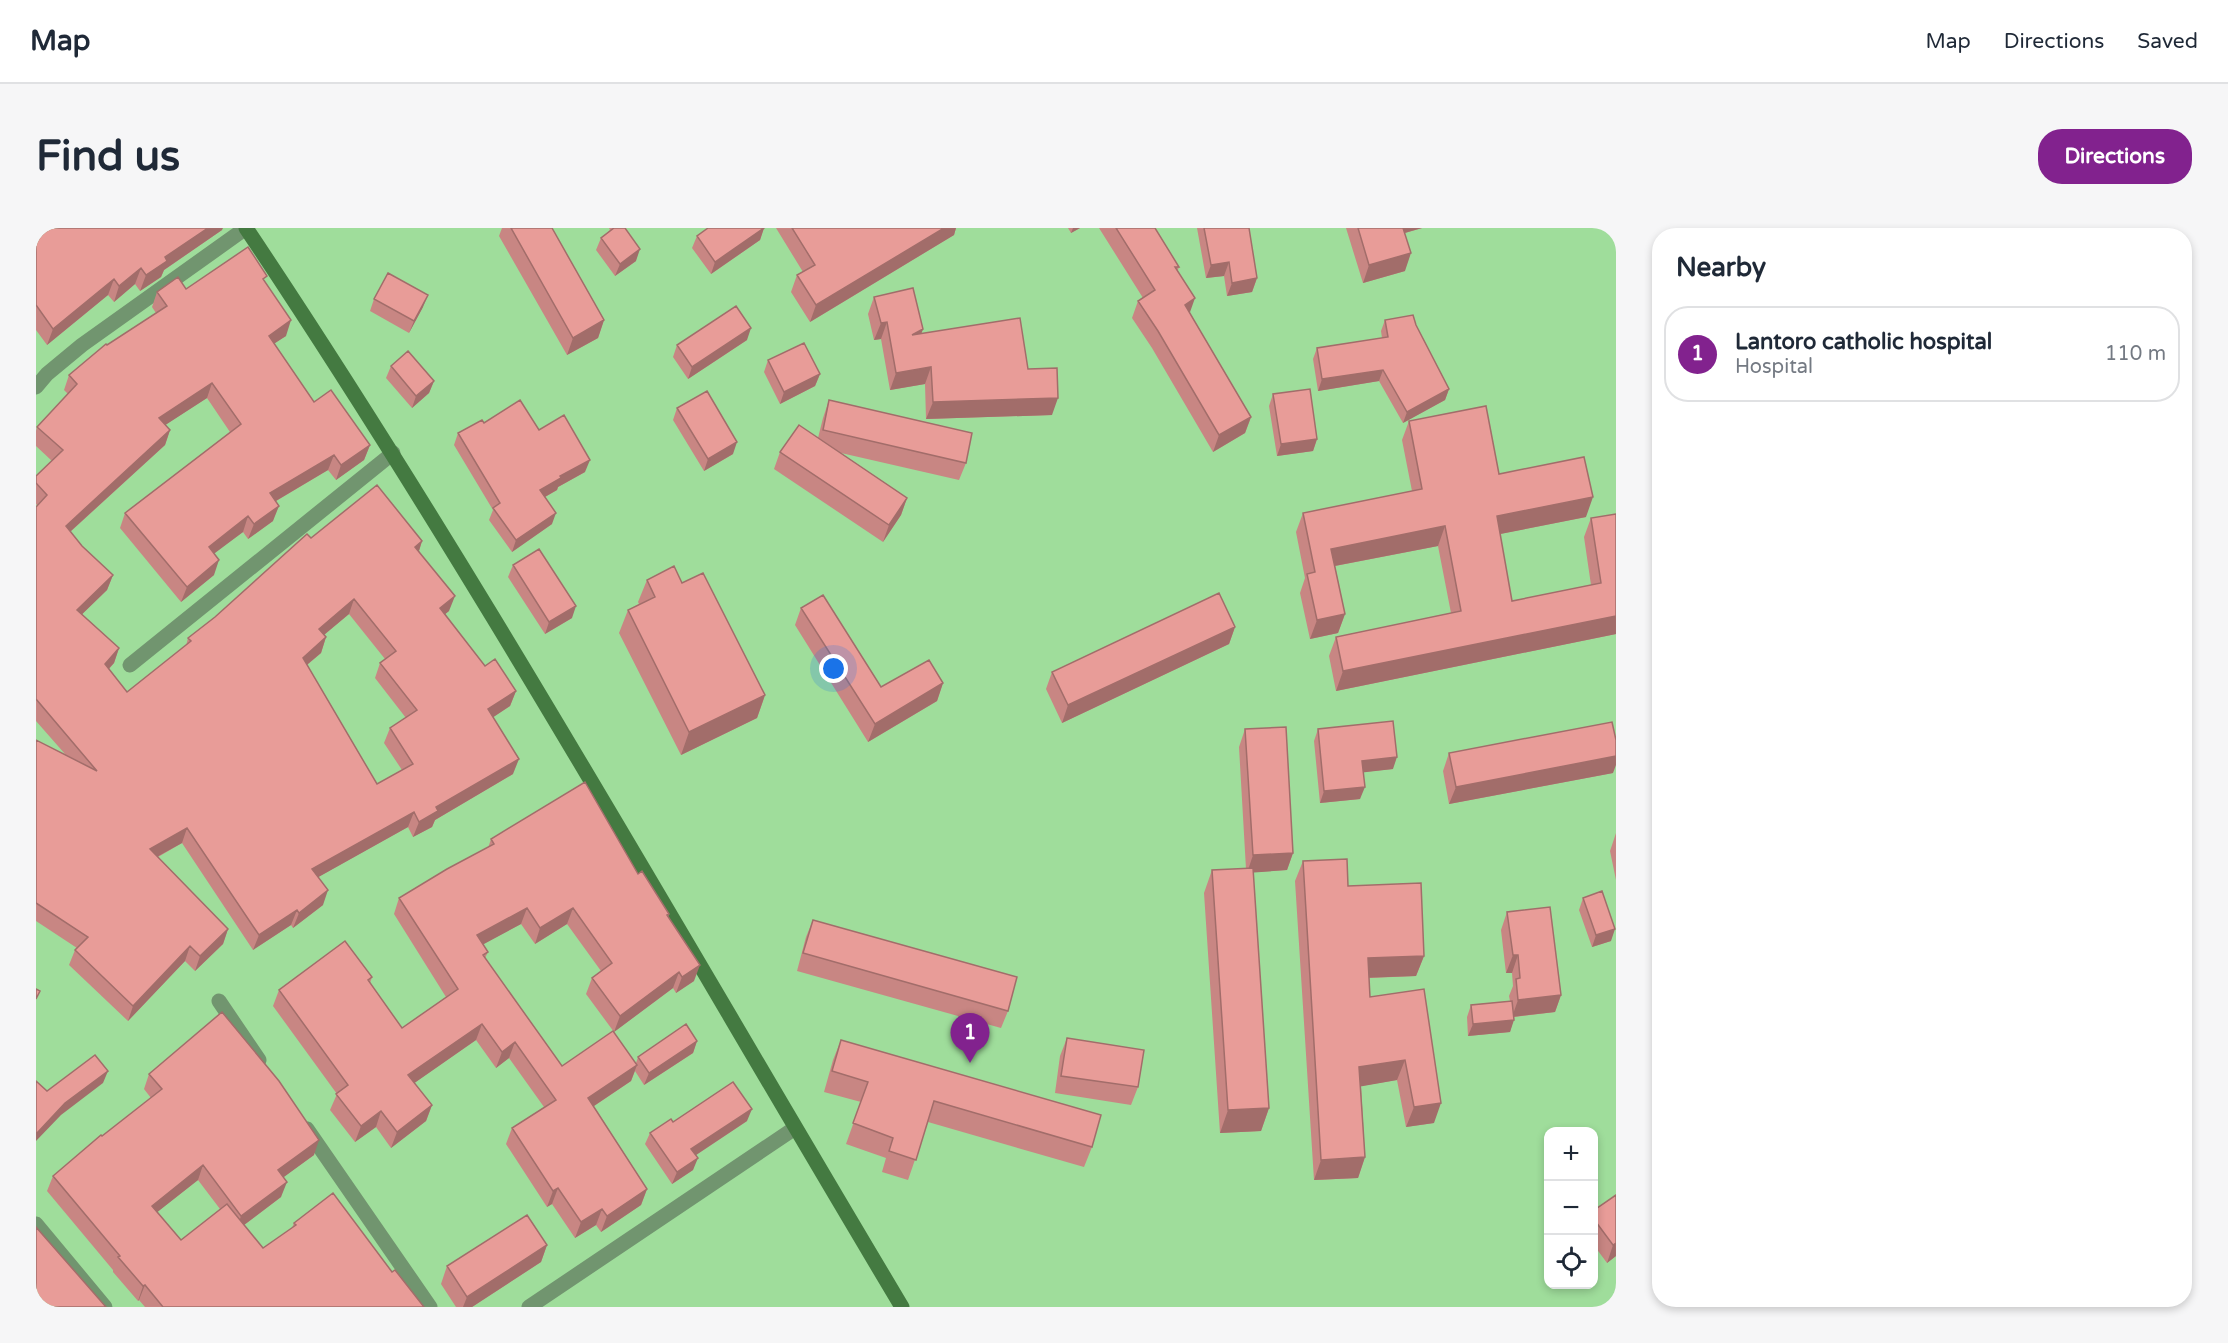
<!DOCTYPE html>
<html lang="en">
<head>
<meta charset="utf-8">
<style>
  body { margin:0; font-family:"Varela Round",sans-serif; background:#f6f6f7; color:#1f2937 }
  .controls { position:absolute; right:18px; bottom:18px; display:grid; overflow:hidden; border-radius:12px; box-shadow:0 3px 9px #0003 }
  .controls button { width:54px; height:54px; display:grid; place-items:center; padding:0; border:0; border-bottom:2px solid #e0e1e3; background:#fff; color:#1f2937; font:30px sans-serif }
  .you { position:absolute; left:798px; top:441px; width:21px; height:21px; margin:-15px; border:4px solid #fff; border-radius:50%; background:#1a73e8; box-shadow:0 0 0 9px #1a73e833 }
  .badge { display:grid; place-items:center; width:39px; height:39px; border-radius:50%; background:#82228e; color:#fff; font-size:20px; font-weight:700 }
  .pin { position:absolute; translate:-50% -50px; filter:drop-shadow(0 2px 3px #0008) }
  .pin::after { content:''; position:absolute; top:32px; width:21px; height:18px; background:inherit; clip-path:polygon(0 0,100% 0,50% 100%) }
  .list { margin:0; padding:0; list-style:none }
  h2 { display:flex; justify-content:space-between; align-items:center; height:78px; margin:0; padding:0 24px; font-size:26px }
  h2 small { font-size:20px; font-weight:400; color:#747a83 }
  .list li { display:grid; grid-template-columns:39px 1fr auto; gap:18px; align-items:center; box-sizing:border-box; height:96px; margin:0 12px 12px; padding:0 12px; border:2px solid #e0e1e3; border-radius:24px }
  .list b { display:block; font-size:22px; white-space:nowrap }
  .list p { margin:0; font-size:20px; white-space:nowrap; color:#747a83 }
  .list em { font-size:20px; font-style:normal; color:#747a83 }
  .icon { flex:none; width:33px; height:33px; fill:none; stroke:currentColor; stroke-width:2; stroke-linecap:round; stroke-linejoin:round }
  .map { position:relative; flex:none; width:1580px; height:1079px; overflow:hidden; border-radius:24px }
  header { display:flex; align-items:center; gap:36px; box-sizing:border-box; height:84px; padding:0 30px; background:#fff; border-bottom:2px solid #e0e1e3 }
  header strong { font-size:28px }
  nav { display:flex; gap:33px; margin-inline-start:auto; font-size:21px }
  .intro { display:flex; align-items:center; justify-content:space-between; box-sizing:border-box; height:144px; padding:0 36px }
  h1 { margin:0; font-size:42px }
  .button { padding:15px 27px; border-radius:24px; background:#82228e; color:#fff; font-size:21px; font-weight:700 }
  main { display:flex; gap:36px; padding:0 36px }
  aside { flex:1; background:#fff; border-radius:24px; box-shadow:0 3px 9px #0003 }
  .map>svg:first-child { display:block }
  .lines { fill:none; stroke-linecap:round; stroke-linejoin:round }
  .street { stroke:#71956f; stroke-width:15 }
  .secondary { stroke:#447a41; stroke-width:15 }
  .wall { fill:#c88683; fill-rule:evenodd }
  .shaded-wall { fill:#a26d6a }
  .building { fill:#e89c98; stroke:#a26d6a; stroke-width:1.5; fill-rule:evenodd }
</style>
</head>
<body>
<header>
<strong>Map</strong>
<nav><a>Map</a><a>Directions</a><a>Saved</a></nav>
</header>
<div class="intro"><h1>Find us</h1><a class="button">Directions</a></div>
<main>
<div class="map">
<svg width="1580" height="1079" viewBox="0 0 1580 1079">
  <rect width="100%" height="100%" fill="#9fdd9b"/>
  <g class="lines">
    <!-- street -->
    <path class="street" d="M0,159L11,146L46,117L210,0
      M94,437L357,225
      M183,773L223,832
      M271,901L394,1079
      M0,996L69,1079
      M493,1079L759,900"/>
    <!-- secondary -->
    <path class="secondary" d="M210,0C444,350 650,718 866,1079"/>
  </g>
  <!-- wall -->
  <path class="wall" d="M466,0H516L568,92L562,110L531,127L463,8Z
    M573,0H589L600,33L579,48L560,22L565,10L574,2Z
    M728,0L724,12L675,46L656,20L661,8Z
    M740,0H920L918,7L774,94L755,64L761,47L767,44Z
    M1032,0H1044L1035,5Z
    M1063,0H1119L1143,39L1141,44L1154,85L1215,189L1209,205L1177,224L1116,120L1096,90L1102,73L1107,70Z
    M1161,0H1213L1221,50L1216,64L1191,68L1188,48L1170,50Z
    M1310,0H1386L1369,5V43L1327,55Z
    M0,1L186,2L128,42L125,49L104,63L99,56L78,74L72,67L11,117L0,102Z
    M229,54L250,108L238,115L278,174L334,217L328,232L300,252L292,242L240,273L237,293L212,311L207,304L178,325V347L145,374L84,300L89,285L194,204L171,170L129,197L134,202L129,217L34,304L46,318L77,347L71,362L46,386L83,420L78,435L73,441L91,464L150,418L152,410L179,389L275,310L386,313L383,323L413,383L409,386L449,438L480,463L474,478L457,489L477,546L399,592L396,599L377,609L372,599L282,649L287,677L257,700L255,697L217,722L146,615L122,629L192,701L187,716L159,743L149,733L92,793L33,737L39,722L41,720L0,693V512L29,526L0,493V279L1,277L0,276V248L16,233L0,218V203L1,199L32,166L28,162L33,147L71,117L120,85L116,79L121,64ZM313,386L349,431L344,435L339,450L370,490L354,500L348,515L366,542L341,556L271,437L285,425L290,409L288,407Z
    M838,69L887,101L885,105L992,141L1016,187L890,191L889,156L854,162L845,111L838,112L832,86Z
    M338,71L387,79L373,105L334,83Z
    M1349,92L1380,97L1413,161L1409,172L1367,195L1343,153L1282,163L1277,131L1281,120L1346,110L1345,103Z
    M711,112L652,151L637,129L641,117Z
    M732,132L784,146L779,158L744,176L728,144Z
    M355,138L398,153L393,165L376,180L350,150Z
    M1237,166L1281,211L1277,223L1241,228L1233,178Z
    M793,172L930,235L923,252L805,225L871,270L865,287L847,314L738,241L744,224L782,210L787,190Z
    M641,180L697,226L668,243L637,192Z
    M1373,193L1463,246L1550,289L1464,306L1476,373L1555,357L1548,309L1555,290L1580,406L1300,463L1293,428L1300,409L1415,385L1402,318L1299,338L1309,386L1302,405L1274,411L1264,365L1269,350L1260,304L1267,285L1376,263L1366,212Z
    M448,195L503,202L549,244L522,259L521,262L509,269L516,296L476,324L453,292L457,282L418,217L422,205Z
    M477,337L536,390L509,406L472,349Z
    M611,352L646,355L729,467L721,490L645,527L583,405L592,382L603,376L602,374Z
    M765,380L845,459L907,455L901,473L832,514L759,397Z
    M1199,399L1193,416L1026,495L1010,461L1016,444Z
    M1209,501L1257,625L1251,642L1217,644L1233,880L1225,903L1184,905L1168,665L1176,642L1210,641L1203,519Z
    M1282,501L1357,541L1327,544L1324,571L1284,575L1278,513Z
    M1413,525L1577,545L1413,576L1407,543Z
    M1580,605V652L1574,623Z
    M455,611L602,646L633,686L632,689L658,753L640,765L637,760L578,804L550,766L556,750L565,743L531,696L499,716L485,696L447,716L452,724L449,730L526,838L600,835L602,829L661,813L657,825L608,857L599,843L595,853L558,878L611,961L605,977L565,1004L560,997L539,1010L516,976L511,979L470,916L476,900L508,879L473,830L460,840L440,812L378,855L396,877L390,893L355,920L340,899L319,914L294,882L301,866L237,778L243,762L336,749L334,755L366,800L410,769L358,686L363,670L452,620Z
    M1267,633L1312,658L1388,728L1380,748L1333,750L1334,769L1388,761L1398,895L1370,899L1361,852L1325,858L1329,929L1322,950L1278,952L1259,653Z
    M1547,670L1575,713L1556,719L1543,682Z
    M1471,684L1525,767L1519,784L1478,789L1474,804L1432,808L1431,789L1435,777L1474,773L1473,768L1477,758L1476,745H1470L1465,702Z
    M777,692L972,783L965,800L761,743L770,709Z
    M1031,810L1102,859L1095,877L1019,865L1024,828Z
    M805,812L1056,919L1048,939L892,894L872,952L846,944L850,930L810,916L825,874L788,864L797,832Z
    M113,846L278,927L247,949L245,969L208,997L227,1020L256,1000L258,995L356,1044L388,1079H109L103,1072L102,1073L77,1044V1042L11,963L17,948L115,870L108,861ZM162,952L184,981L145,1012L121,984Z
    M711,893L660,927L657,942L636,956L609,916L614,905L637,894Z
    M1580,967V1028L1571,1035L1557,1016V983Z
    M511,1017L505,1034L436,1079H420L405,1056L411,1038Z"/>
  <!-- shaded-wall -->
  <path class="shaded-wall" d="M172,0H187L186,2L128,42L125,49L104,63L110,47L129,29Z
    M728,0L724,12L675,46L679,34Z
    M908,0H920L918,7L774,94L780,77Z
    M1037,0H1044L1035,5Z
    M1361,0H1386L1358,8Z
    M604,21L600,33L579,48L584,36Z
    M1375,25L1369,43L1327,55L1333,37Z
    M1193,34L1188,48L1170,50L1175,37Z
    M105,40L99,56L78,74L83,58Z
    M1221,50L1216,64L1191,68L1196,55Z
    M78,51L72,67L11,117L17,101Z
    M392,67L387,79L373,105L378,93Z
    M1159,70L1153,87L1149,77Z
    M255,92L250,108L227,123L233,108Z
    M568,92L562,110L531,127L537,110Z
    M851,94L845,111L838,112L845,95Z
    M715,100L711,112L652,151L656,139Z
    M887,101L881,118L876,107Z
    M895,139L889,156L854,162L860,145Z
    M1347,142L1343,153L1282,163L1286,151Z
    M784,146L779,158L744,176L748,164Z
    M398,153L393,165L376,180L380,168Z
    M176,155L171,170L117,205L123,190Z
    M1413,161L1409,172L1367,195L1371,184Z
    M1022,170L1016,187L890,191L897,174Z
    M1215,189L1209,205L1177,224L1183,207Z
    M134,202L129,217L24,313L30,298Z
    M1281,211L1277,223L1241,228L1245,216Z
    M701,214L697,226L668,243L672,231Z
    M334,217L328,232L300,252L305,237Z
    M298,227L292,242L228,280L234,265Z
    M554,232L549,244L522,259L521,262L500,274L504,262L524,248Z
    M1557,269L1550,289L1454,308L1461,288Z
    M871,270L865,287L847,314L853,297Z
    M243,278L237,293L212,311L218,296Z
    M520,285L516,296L476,324L480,312Z
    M212,288L207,304L167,334L173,319Z
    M1409,298L1402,318L1288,340L1295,321Z
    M386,313L381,329L379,319Z
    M183,332L178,347L145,374L151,359Z
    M77,347L71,362L35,397L41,382Z
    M419,368L413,383L398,395L404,380Z
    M318,371L313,386L277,416L283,401Z
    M540,378L536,390L509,406L513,394Z
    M1309,386L1302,405L1274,411L1281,392Z
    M1580,388V406L1300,463L1307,443Z
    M1199,399L1193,416L1026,495L1032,477Z
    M290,409L285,425L261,445L267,430Z
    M83,420L78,435L63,451L69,436Z
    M907,455L901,473L832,514L839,496Z
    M480,463L474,478L447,496L452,481Z
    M729,467L721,490L645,527L653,504Z
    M1580,528V537L1577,545L1413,576L1420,559Z
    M1361,529L1357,541L1322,545L1326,533Z
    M483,531L477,546L399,592L396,599L377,609L383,594L400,579Z
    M1329,559L1324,571L1284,575L1288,563Z
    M378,584L372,599L270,656L276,641Z
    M151,600L146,615L108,636L114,621Z
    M1257,625L1251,642L1211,645L1217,627Z
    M292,662L287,677L257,700L263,685Z
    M491,680L485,696L435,723L441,707Z
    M537,680L531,696L499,716L504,700Z
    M261,682L255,697L217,722L223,707Z
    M192,701L187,716L159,743L164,728Z
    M1579,701L1575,713L1556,719L1560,707Z
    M154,718L149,733L92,793L97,778Z
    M1477,727H1482L1476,745H1470Z
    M1388,728L1380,748L1324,750L1332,730Z
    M664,737L658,753L640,765L646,749Z
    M643,744L637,760L578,804L584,788Z
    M1525,767L1519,784L1476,789L1482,772Z
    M1478,792L1474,804L1432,808L1437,796Z
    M446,796L440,812L367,863L372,847Z
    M661,813L657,825L608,857L613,845Z
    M479,814L473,830L460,840L466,824Z
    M1369,832L1361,852L1316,860L1323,839Z
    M601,837L595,853L546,886L552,870Z
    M72,843L67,855L25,887L0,913V906L29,875Z
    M1405,875L1398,895L1370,899L1378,879Z
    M396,877L390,893L355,920L361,904Z
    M1233,880L1225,903L1184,905L1192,882Z
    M716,881L711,893L651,933L655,921Z
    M345,883L340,899L319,914L325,898Z
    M283,912L278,927L237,957L242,942Z
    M1329,929L1322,950L1278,952L1285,932Z
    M662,930L657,942L636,956L641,944Z
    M167,937L162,952L110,993L116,978Z
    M251,954L245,969L200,1003L205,988Z
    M522,960L516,976L511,979L517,963Z
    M611,961L605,977L565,1004L571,988Z
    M566,981L560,997L539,1010L545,994Z
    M1580,1015V1028L1571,1035L1577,1017Z
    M511,1017L505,1034L436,1079H427L431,1069Z
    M109,1057L103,1072L102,1073L107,1058Z"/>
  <!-- building -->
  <path class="building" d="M1,0H172L129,29L131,33L110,47L105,40L83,58L78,51L17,101L0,77V1Z
    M475,0H516L568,92L537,110Z
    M578,0H589L604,21L584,36L565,10Z
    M672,0H728L679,34L661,8Z
    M756,0H908L780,77L761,47L779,37Z
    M1080,0H1119L1143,39H1139L1159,70L1149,77L1215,189L1183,207L1122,103L1102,73L1119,62Z
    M1168,0H1213L1221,50L1196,55L1193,34L1175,37Z
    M1322,0H1367L1375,25L1333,37Z
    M212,19L231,48L227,51L255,92L233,108L278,174L295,162L334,217L305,237L298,227L234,265L243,278L218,296L212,288L173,319L183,332L151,359L89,285L205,196L176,155L123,190L134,202L30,298L46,318L77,347L41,382L83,420L69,436L91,464L155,413L152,410L179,389L271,306L275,310L341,257L386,313L379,319L419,368L404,380L449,438L459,431L480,463L452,481L483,531L400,579L402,583L383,594L378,584L276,641L292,662L263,685L261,682L223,707L151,600L114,621L192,701L164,728L154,718L97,778L39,722L52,709L0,675V512L61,543L0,471V279L11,267L0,255V248L27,222L1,199L41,156L33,147L70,116L71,117L131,78L121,64L142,49L150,61ZM318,371L360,423L344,435L381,482L354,500L377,536L341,556L267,430L290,409L283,401Z
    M352,45L392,67L378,93L338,71Z
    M877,60L887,101L876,107L984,90L992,141L1021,140L1022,170L897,174L895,139L860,145L851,94L845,95L838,69Z
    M700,78L715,100L656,139L641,117Z
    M1377,87L1380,97L1413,161L1371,184L1347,142L1286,151L1281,120L1352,109L1349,92Z
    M768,115L784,146L748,164L732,132Z
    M372,123L398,153L380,168L355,138Z
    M1274,161L1281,211L1245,216L1237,166Z
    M671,163L701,214L672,231L641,180Z
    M484,172L503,202L528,187L554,232L524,248L525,250L504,262L520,285L480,312L457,280L464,275L422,205L446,192L448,195Z
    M793,172L936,205L930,235L787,202Z
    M1450,178L1463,246L1548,229L1557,269L1461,288L1476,373L1565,355L1555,290L1580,286V388L1307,443L1300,409L1425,383L1409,298L1295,321L1309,386L1281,392L1271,346L1279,344L1267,285L1386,261L1373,193Z
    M763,197L871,270L853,297L744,224Z
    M503,321L540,378L513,394L477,337Z
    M638,338L646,355L667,345L729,467L653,504L592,382L619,369L611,352Z
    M1183,365L1199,399L1032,477L1016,444Z
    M787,367L845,459L893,432L907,455L839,496L765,380Z
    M1357,493L1361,529L1326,533L1329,559L1288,563L1282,501Z
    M1576,494L1580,512V528L1420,559L1413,525Z
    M1250,499L1257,625L1217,627L1209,501Z
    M549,554L602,646L606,643L633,686L631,687L664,737L646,749L643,744L584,788L556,750L576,735L537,680L504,700L491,680L441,707L452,724L447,727L526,838L577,803L601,837L552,870L611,961L571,988L566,981L545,994L522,960L517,963L476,900L520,872L479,814L466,824L446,796L372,847L396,877L361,904L345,883L325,898L300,866L312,857L243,762L309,713L336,749L332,752L366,800L422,761L363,670L411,641L458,616L455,611Z
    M1311,631L1312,658L1385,655L1388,728L1332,730L1334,769L1388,761L1405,875L1378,879L1369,832L1323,839L1329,929L1285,932L1267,633Z
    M1217,640L1233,880L1192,882L1176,642Z
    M1566,663L1579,701L1560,707L1547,670Z
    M1514,679L1525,767L1482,772L1480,751L1484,750L1482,727H1477L1471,684Z
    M777,692L981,749L972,783L767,725Z
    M0,761L4,763L0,771Z
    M1476,773L1478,792L1437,796L1435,777Z
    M186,784L243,853L283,912L242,942L251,954L205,988L167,937L116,978L145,1012L191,976L227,1020L260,997L258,995L297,965L356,1044L359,1042L388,1079H127L109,1057L107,1058L82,1029L84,1028L17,948L65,907L66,908L126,861L113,846Z
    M650,796L661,813L613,845L602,829Z
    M1031,810L1108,822L1102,859L1025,848Z
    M805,812L1065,887L1056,919L898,873L880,932L853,923L857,910L817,895L832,854L796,843Z
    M59,827L72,843L29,875L0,906V853L11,863Z
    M697,854L716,881L655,921L662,930L641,944L614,905L635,891L637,894Z
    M1580,967V1015L1577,1017L1557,990V983Z
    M491,987L511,1017L431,1069L411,1038Z
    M0,999L70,1079H0Z"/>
</svg>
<div class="controls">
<button>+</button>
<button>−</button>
<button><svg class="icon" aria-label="locate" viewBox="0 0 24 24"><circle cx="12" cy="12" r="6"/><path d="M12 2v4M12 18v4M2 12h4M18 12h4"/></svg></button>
</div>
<div class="you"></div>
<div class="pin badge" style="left:934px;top:835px">1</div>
</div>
<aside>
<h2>Nearby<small></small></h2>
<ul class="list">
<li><span class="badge">1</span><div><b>Lantoro catholic hospital</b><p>Hospital</p></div><em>110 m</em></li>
</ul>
</aside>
</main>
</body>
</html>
